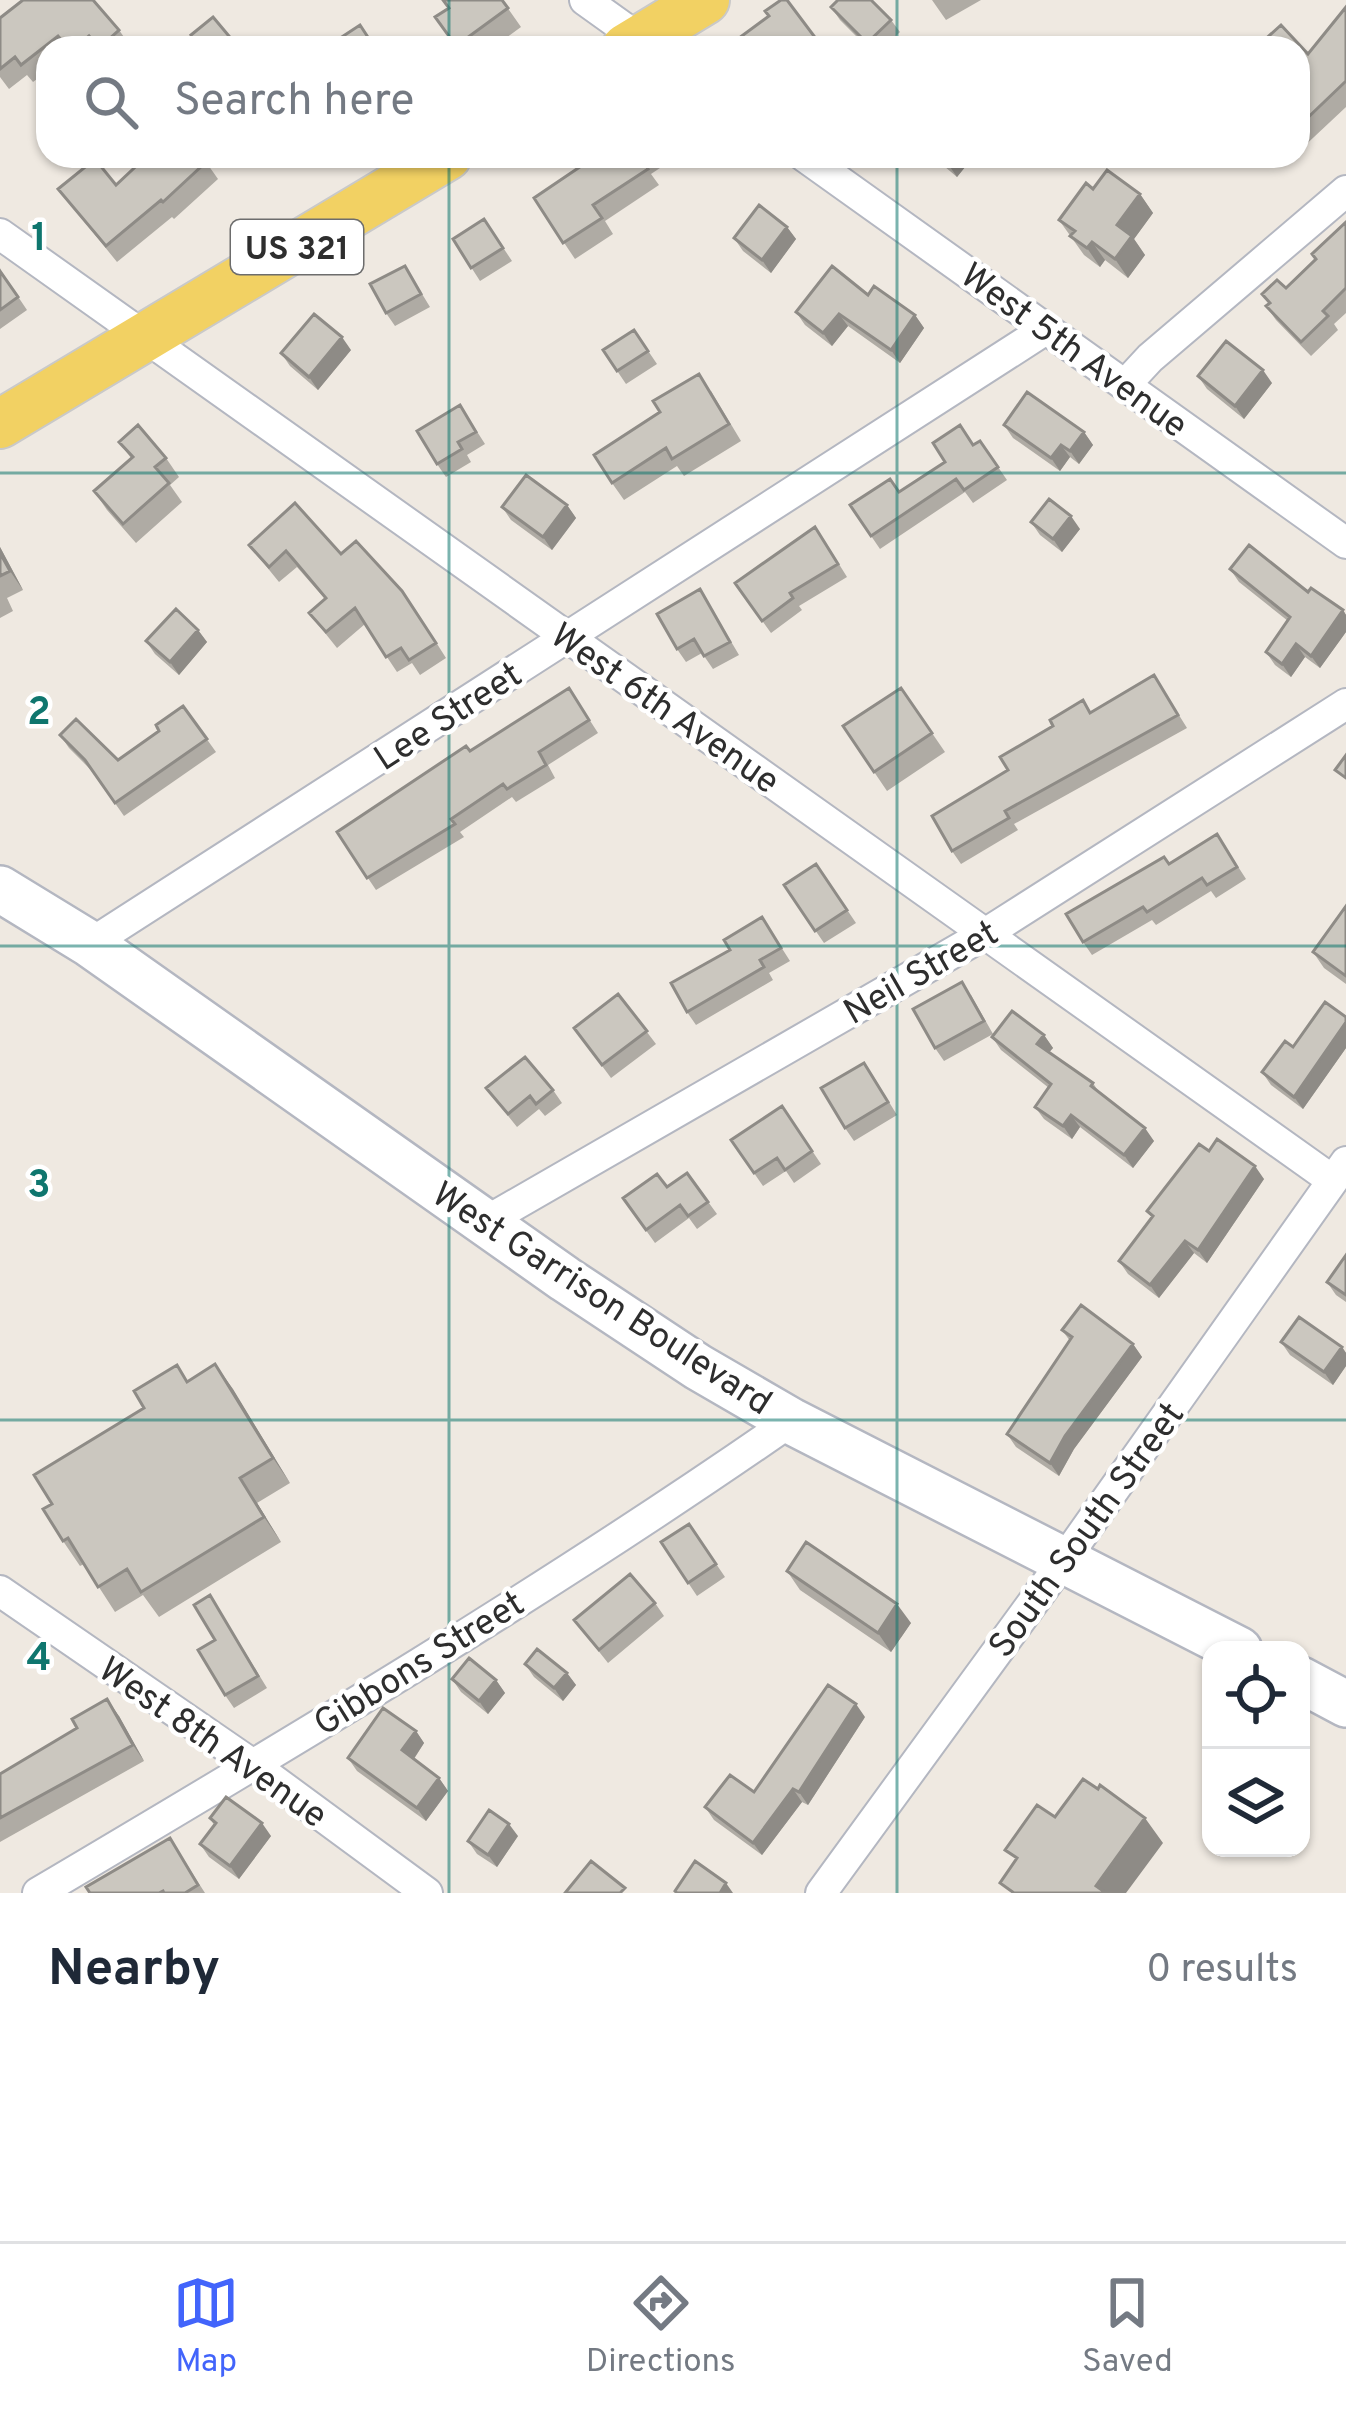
<!DOCTYPE html>
<html lang="en">
<head>
<meta charset="utf-8">
<style>
  body { margin:0; font-family:Overpass,sans-serif; background:#f2f2f3; color:#1f2937 }
  .controls { position:absolute; right:36px; bottom:36px; display:grid; overflow:hidden; border-radius:24px; box-shadow:0 3px 9px #0004 }
  .controls button { width:108px; height:108px; display:grid; place-items:center; padding:0; border:0; border-bottom:3px solid #e0e1e3; background:#fff; color:#1f2937; font:60px sans-serif }
  .list { margin:0; padding:0; list-style:none }
  h2 { display:flex; justify-content:space-between; align-items:center; height:156px; margin:0; padding:0 48px; font-size:51px }
  h2 small { font-size:39px; font-weight:400; color:#747a83 }
  .icon { flex:none; width:66px; height:66px; fill:none; stroke:currentColor; stroke-width:2; stroke-linecap:round; stroke-linejoin:round }
  .map { position:relative; flex:none; width:1346px; height:1893px; overflow:hidden }
  .search { position:absolute; background:#fff; box-shadow:0 3px 9px #0004; left:36px; right:36px; top:36px; height:132px; display:flex; align-items:center; gap:30px; box-sizing:border-box; padding:0 42px; border-radius:36px; color:#747a83; font-size:45px }
  .sheet { height:348px; background:#fff }
  nav { display:flex; justify-content:space-around; align-items:center; box-sizing:border-box; height:168px; border-top:3px solid #e0e1e3; background:#fff; font-size:33px; color:#747a83 }
  nav a { display:grid; justify-items:center; gap:6px }
  nav .on { color:#4264fb }
  .map>svg:first-child { display:block }
  .lines { fill:none; stroke-linecap:round; stroke-linejoin:round }
  .minor-casing { stroke:#b4b7c1; stroke-width:34 }
  .secondary-casing { stroke:#b4b7c1; stroke-width:50 }
  .primary-casing { stroke:#c9c9c9; stroke-width:52 }
  .minor { stroke:#fff; stroke-width:30 }
  .secondary { stroke:#fff; stroke-width:45 }
  .primary { stroke:#f2d163; stroke-width:48 }
  .wall { fill:#afaba4 }
  .shaded-wall { fill:#8e8b86 }
  .building { fill:#cbc7bf; stroke:#8e8b86; stroke-width:3 }
  .grid { fill:none; stroke:#0f766e; stroke-width:3; stroke-opacity:0.55 }
  .labels { text-anchor:middle; stroke-width:9; stroke-linejoin:round; paint-order:stroke }
  .shield { fill:#fff; stroke:#6d6d6d; stroke-width:3 }
  .shield-label { font-size:33px; font-weight:bold; fill:#2e2e2e }
  .street-label { font-size:36px; fill:#2e2e2e; stroke:#fff }
  .grid-label { font-size:39px; text-anchor:middle; font-weight:bold; fill:#0f766e; stroke:#fff; stroke-width:9; stroke-linejoin:round; paint-order:stroke }
</style>
</head>
<body>
<div class="map">
<svg width="1346" height="1893" viewBox="0 0 1346 1893">
  <rect width="100%" height="100%" fill="#efe9e1"/>
  <g class="lines">
    <defs>
      <path id="minor" d="M585,0L652,48
        M804,156L1346,543
        M0,234L1332,1180
        M1125,385L1150,358L1346,191
        M90,944L1046,329
        M485,1222L985,934L1346,704
        M0,1591L253,1765L427,1893
        M38,1893C293,1742 548,1590 791,1421
        M821,1893L1064,1560L1346,1162"/>
      <path id="secondary" d="M0,889L90,944L565,1279L698,1367L791,1421L1239,1650
        M1301,1680L1346,1704"/>
      <path id="primary" d="M626,48L705,0
        M0,424L447,156"/>
    </defs>
    <!-- minor casing -->
    <use href="#minor" class="minor-casing"/>
    <!-- secondary casing -->
    <use href="#secondary" class="secondary-casing"/>
    <!-- primary casing -->
    <use href="#primary" class="primary-casing"/>
    <!-- minor -->
    <use href="#minor" class="minor"/>
    <!-- secondary -->
    <use href="#secondary" class="secondary"/>
    <!-- primary -->
    <use href="#primary" class="primary"/>
  </g>
  <!-- wall -->
  <path class="wall" d="M502,0L521,27L492,48H457L435,17Z
    M932,0H981L946,20Z
    M831,7L891,20L900,32L884,48H868L840,20Z
    M1346,7V107L1298,152V48L1308,54Z
    M0,18L119,30L131,47L48,48V71L33,82L27,75L9,89L0,77Z
    M596,156H678L651,174L659,185L605,221L613,234L575,259L534,198Z
    M932,156H974L957,177Z
    M1278,156H1294L1285,164Z
    M206,162L218,179L174,219L172,217L117,262L58,189L116,185Z
    M1093,189L1140,194L1153,213L1134,239L1145,255L1128,278L1105,260L1100,267L1084,255L1059,220Z
    M484,219L512,261L480,281L453,239Z
    M1346,222V313L1334,324L1338,330L1311,356L1276,320L1266,306L1269,304L1262,294L1286,288L1315,260L1312,254Z
    M787,227L796,239L771,273L743,251L734,238Z
    M405,266L430,307L395,326L386,313Z
    M0,270L27,310L0,329Z
    M868,295L915,315L924,328L900,363L848,326L832,346L805,325L796,312Z
    M634,330L657,364L626,384L603,350Z
    M351,350L318,390L290,366L281,353Z
    M1198,376L1272,383L1244,419L1207,389Z
    M711,391L741,441L684,476L677,466L624,500L612,483Z
    M460,405L485,444L467,455L471,462L446,477L437,464Z
    M1004,425L1084,432L1093,445L1079,464L1070,457L1060,471L1013,438Z
    M980,441L1007,480L973,503L965,492L880,549L850,505L899,492Z
    M119,442L166,458L179,477L170,485L182,502L136,543L107,510L94,491L131,458Z
    M567,505L576,518L552,550L511,520L502,507Z
    M1031,522L1080,529L1062,552L1040,535Z
    M824,540L847,577L799,606L802,610L771,633L735,583Z
    M249,545L341,554L413,606L446,658L420,675L412,663L397,672L365,624L337,648L309,613L325,599L297,567L279,582Z
    M0,547L23,590L7,598L13,611L0,618Z
    M1230,569L1308,592L1343,610L1346,615V632L1320,668L1305,657L1291,677L1275,665L1266,652L1288,621L1239,582Z
    M700,589L739,655L713,669L702,653L686,662L677,649Z
    M198,630L207,642L179,675L155,654L146,641Z
    M1154,675L1187,728L1014,824L1018,830L961,864L952,851L1008,770L1053,726L1083,700L1091,712Z
    M569,688L598,733L548,765L555,778L516,802L512,797L460,832L464,837L376,890L337,832L470,751Z
    M901,688L945,752L887,791L843,726Z
    M183,706L216,752L124,816L93,772L69,748L60,735L118,760L159,731Z
    M1217,834L1246,879L1216,898L1211,891L1156,925L1152,920L1092,955L1083,942L1169,864Z
    M816,864L856,923L824,943L784,885Z
    M1346,906V984L1324,968L1313,952Z
    M762,917L790,961L769,973L773,980L696,1025L687,1012L730,950Z
    M618,994L656,1044L611,1078L574,1028Z
    M971,995L993,1034L944,1061L935,1048Z
    M1346,1017V1048L1303,1109L1271,1085L1262,1072L1293,1047Z
    M1044,1035L1053,1048L1049,1052L1093,1083L1100,1094L1154,1141L1133,1168L1080,1127L1072,1139L1044,1119L1035,1107L1049,1088L1001,1050L992,1037Z
    M873,1076L897,1115L854,1141L845,1128Z
    M486,1088L553,1090L562,1103L545,1116L539,1109L517,1127Z
    M782,1106L821,1164L794,1183L786,1171L763,1186L731,1140Z
    M1209,1151L1264,1179L1207,1263L1194,1253L1159,1298L1128,1274L1119,1261L1152,1218L1147,1211Z
    M687,1173L717,1214L697,1229L689,1218L655,1243L623,1198L667,1187Z
    M1346,1255V1302L1336,1295L1327,1282Z
    M1062,1330L1133,1344L1142,1357L1074,1449L1059,1476L1016,1447L1007,1434L1070,1341Z
    M1281,1342L1342,1347L1346,1353V1366L1333,1385L1290,1355Z
    M215,1364L290,1483L257,1503L281,1542L159,1617L143,1595L115,1612L84,1564L80,1566L63,1541L52,1504L188,1381Z
    M689,1524L725,1577L697,1596L661,1542Z
    M787,1571L911,1623L891,1652L800,1590Z
    M210,1595L267,1688L234,1708L225,1695L215,1640Z
    M655,1603L664,1616L608,1663L574,1620Z
    M525,1664L567,1673L576,1685L563,1701L534,1677Z
    M452,1679L496,1680L505,1693L488,1714L461,1692Z
    M119,1716L144,1761L0,1842V1774Z
    M865,1717L808,1805L802,1802L762,1855L714,1820L705,1807L754,1792Z
    M416,1731L424,1743L414,1759L439,1778L448,1791L426,1821L357,1771L348,1758Z
    M210,1818L271,1836L239,1879L209,1857L200,1844L214,1825Z
    M518,1836L497,1867L477,1854L468,1841Z
    M178,1851L205,1893H90Z"/>
  <!-- shaded-wall -->
  <path class="shaded-wall" d="M955,156H974L957,177L948,164Z
    M1140,194L1153,213L1134,239L1145,255L1128,278L1115,259L1117,225Z
    M787,227L796,239L771,273L762,260Z
    M1092,242L1105,260L1100,267L1087,248Z
    M839,314L848,326L832,346L823,333Z
    M915,315L924,328L900,363L891,350Z
    M342,337L351,350L318,390L309,377Z
    M1263,370L1272,383L1244,419L1235,406Z
    M1084,432L1093,445L1079,464L1070,451Z
    M1061,445L1070,457L1060,471L1051,458Z
    M567,505L576,518L552,550L543,537Z
    M1071,516L1080,529L1062,552L1053,539Z
    M0,547L23,590L10,571L0,553Z
    M1343,610L1346,615V632L1320,668L1311,656Z
    M198,630L207,642L179,675L170,662Z
    M1296,644L1305,657L1291,677L1282,664Z
    M1346,1022V1048L1303,1109L1294,1097Z
    M1044,1035L1053,1048L1046,1056L1037,1044Z
    M1071,1115L1080,1127L1072,1139L1063,1126Z
    M1145,1128L1154,1141L1133,1168L1124,1155Z
    M1255,1166L1264,1179L1207,1263L1198,1250Z
    M1185,1241L1194,1253L1159,1298L1150,1285Z
    M1133,1344L1142,1357L1074,1449L1059,1476L1050,1463L1065,1436Z
    M1342,1347L1346,1353V1366L1333,1385L1324,1372Z
    M215,1364L233,1389L290,1483L273,1458Z
    M240,1478L257,1503L281,1542L264,1517Z
    M897,1604L911,1623L891,1652L878,1633Z
    M567,1673L576,1685L563,1701L554,1688Z
    M496,1680L505,1693L488,1714L479,1701Z
    M107,1699L119,1716L144,1761L133,1745Z
    M856,1704L865,1717L808,1805L799,1792Z
    M416,1731L424,1743L411,1763L402,1750Z
    M439,1778L448,1791L426,1821L417,1808Z
    M793,1789L802,1802L762,1855L753,1843Z
    M1145,1818L1163,1843L1126,1893H1101L1096,1886Z
    M262,1823L271,1836L239,1879L230,1866Z
    M509,1824L518,1836L497,1867L488,1855Z
    M726,1883L733,1893H720Z"/>
  <!-- building -->
  <path class="building" d="M23,0H93L119,30L99,48L89,36L75,48H68L58,36L21,65L15,57L0,69V18Z
    M443,0H502L508,8L456,46L435,17L449,8Z
    M781,0H787L823,48H798L796,46L794,48H747L739,38L769,16L765,11Z
    M838,0H871L891,20L867,43L831,7Z
    M1346,7V81L1298,127V48H1264L1260,44L1281,25L1308,54Z
    M213,17L239,48H203L191,35Z
    M360,25L375,48H325Z
    M147,156H201L206,162L163,202L161,200L106,246L58,189L95,159L116,185Z
    M596,156H642L640,157L648,169L593,205L602,218L563,243L534,198Z
    M938,156H955L948,164Z
    M1107,170L1140,194L1117,225L1132,236L1115,259L1092,242L1087,248L1070,236L1075,231L1059,220L1086,183L1093,189Z
    M759,205L787,227L762,260L734,238Z
    M484,219L503,248L471,268L453,239Z
    M1346,222V288L1323,311L1328,316L1301,342L1266,306L1270,303L1262,294L1277,280L1286,288L1316,259L1312,254Z
    M405,266L421,294L386,313L370,284Z
    M832,266L868,295L874,286L915,315L891,350L839,314L823,333L796,312Z
    M0,271L18,297L0,310Z
    M314,314L342,337L309,377L281,353Z
    M634,330L648,351L617,371L603,350Z
    M1226,341L1263,370L1235,406L1198,376Z
    M699,374L729,424L672,459L666,448L612,483L594,455L660,412L653,401Z
    M1027,392L1084,432L1070,451L1061,445L1051,458L1004,425Z
    M460,405L476,432L458,442L462,449L437,464L417,431Z
    M138,425L166,458L155,467L169,483L123,524L94,491L133,457L119,442Z
    M960,425L973,445L980,441L998,467L964,490L956,479L871,536L850,505L890,479L899,492L945,462L933,443Z
    M526,475L567,505L543,537L502,507Z
    M1049,499L1071,516L1053,539L1031,522Z
    M295,503L341,554L356,541L402,591L436,643L409,660L401,648L386,657L355,608L326,632L309,613L326,598L293,559L286,551L269,567L249,545Z
    M815,527L838,564L790,593L793,598L762,621L735,583Z
    M1249,545L1308,592L1311,588L1343,610L1311,656L1296,644L1282,664L1266,652L1290,617L1230,569Z
    M0,553L10,571L0,576Z
    M700,589L730,642L704,656L694,639L677,649L657,614Z
    M176,609L198,630L170,662L146,641Z
    M1154,675L1178,715L1005,811L1009,818L952,851L932,816L1008,770L1000,757L1053,726L1050,720L1083,700L1090,713Z
    M569,688L589,720L539,752L546,765L507,789L503,784L451,819L455,824L367,878L337,832L466,746L470,751Z
    M901,688L932,733L874,772L843,726Z
    M183,706L207,739L115,803L85,760L60,735L76,719L118,760L159,731L156,725Z
    M1346,755V778L1335,770Z
    M1217,834L1237,867L1207,885L1202,878L1147,912L1143,907L1083,942L1066,914L1164,857L1169,864Z
    M816,864L847,910L815,931L784,885Z
    M1346,906V976L1313,952Z
    M762,917L781,948L760,960L764,967L687,1012L671,983L730,950L724,940Z
    M962,982L984,1021L935,1048L913,1009Z
    M618,994L647,1031L602,1065L574,1028Z
    M1325,1002L1346,1017V1022L1294,1097L1262,1072L1285,1041L1293,1047Z
    M1012,1011L1044,1035L1037,1044L1093,1083L1091,1086L1145,1128L1124,1155L1071,1115L1063,1126L1035,1107L1051,1084L992,1037Z
    M525,1057L553,1090L536,1104L530,1096L508,1114L486,1088Z
    M864,1063L888,1102L845,1128L821,1088Z
    M782,1106L812,1151L785,1170L777,1158L754,1173L731,1140Z
    M1217,1139L1255,1166L1198,1250L1185,1241L1150,1285L1119,1261L1153,1216L1147,1211L1199,1144L1209,1151Z
    M687,1173L708,1202L688,1216L680,1205L646,1230L623,1198L657,1174L667,1187Z
    M1346,1255V1295L1327,1282Z
    M1081,1305L1133,1344L1065,1436L1050,1463L1007,1434L1072,1337L1062,1330Z
    M1299,1317L1342,1347L1324,1372L1281,1342Z
    M215,1364L273,1458L240,1478L264,1517L141,1592L127,1569L98,1587L68,1538L63,1541L43,1509L52,1504L34,1475L144,1408L134,1391L177,1365L187,1382Z
    M689,1524L716,1564L688,1583L661,1542Z
    M806,1542L897,1604L878,1633L787,1571Z
    M630,1574L655,1603L599,1650L574,1620Z
    M210,1595L258,1676L225,1695L198,1650L215,1640L194,1605Z
    M537,1649L567,1673L554,1688L525,1664Z
    M469,1658L496,1680L479,1701L452,1679Z
    M828,1685L856,1704L799,1792L793,1789L753,1843L705,1807L730,1775L754,1792Z
    M107,1699L133,1745L0,1818V1774L77,1728L72,1719Z
    M383,1708L416,1731L402,1750L439,1778L417,1808L348,1758Z
    M1083,1779L1098,1789L1100,1785L1145,1818L1096,1886L1106,1893H1014L1000,1883L1017,1858L1005,1850L1037,1805L1055,1817Z
    M226,1797L262,1823L230,1866L200,1844L216,1823L210,1818Z
    M489,1810L509,1824L488,1855L468,1841Z
    M170,1838L198,1885L185,1893H164L163,1891L159,1893H90L86,1887Z
    M591,1861L625,1888L620,1893H565Z
    M695,1861L726,1883L720,1893H677L675,1891Z"/>
  <!-- grid -->
  <path class="grid" d="M449,0V48M897,0V48M449,156V1893M897,156V1893M0,473H1346M0,946H1346M0,1420H1346"/>
  <g class="labels">
    <!-- shield labels -->
    <rect class="shield" x="231" y="220" width="132" height="54" rx="9"/>
    <g class="shield-label">
      <text x="297" y="259">US 321</text>
    </g>
    <!-- street labels -->
    <g class="street-label">
      <text transform="translate(1075 349) rotate(36)" y="13">West 5th Avenue</text>
      <text transform="translate(666 707) rotate(35)" y="13">West 6th Avenue</text>
      <text transform="translate(447 715) rotate(-33)" y="13">Lee Street</text>
      <text transform="translate(920 971) rotate(-30)" y="13">Neil Street</text>
      <text transform="translate(603 1297) rotate(33)" y="13">West Garrison Boulevard</text>
      <text transform="translate(1085 1529) rotate(-54)" y="13">South South Street</text>
      <text transform="translate(418 1662) rotate(-32)" y="13">Gibbons Street</text>
      <text transform="translate(214 1741) rotate(35)" y="13">West 8th Avenue</text>
    </g>
  </g>
  <g class="grid-label">
    <text x="39" y="250">1</text>
    <text x="39" y="724">2</text>
    <text x="39" y="1197">3</text>
    <text x="39" y="1670">4</text>
  </g>
</svg>
<div class="controls">
<button><svg class="icon" aria-label="locate" viewBox="0 0 24 24"><circle cx="12" cy="12" r="6"/><path d="M12 2v4M12 18v4M2 12h4M18 12h4"/></svg></button>
<button><svg class="icon" aria-label="layers" viewBox="0 0 24 24"><path d="M12 4l9 5-9 5-9-5zM3 14l9 5 9-5"/></svg></button>
</div>
<div class="search"><svg class="icon" aria-label="search" viewBox="0 0 24 24"><circle cx="10" cy="10" r="6"/><path d="M15 15l6 6"/></svg>Search here</div>
</div>
<section class="sheet">
<h2>Nearby<small>0 results</small></h2>
<ul class="list">
</ul>
</section>
<nav>
<a class="on"><svg class="icon" aria-label="map" viewBox="0 0 24 24"><path d="M3 6l6-2 6 2 6-2v14l-6 2-6-2-6 2zM9 4v14M15 6v14"/></svg>Map</a>
<a><svg class="icon" aria-label="directions" viewBox="0 0 24 24"><path d="M12 3l9 9-9 9-9-9zM9 14v-3h6M13 9l2 2-2 2"/></svg>Directions</a>
<a><svg class="icon" aria-label="saved" viewBox="0 0 24 24"><path d="M7 4h10v16l-5-4-5 4z"/></svg>Saved</a>
</nav>
</body>
</html>
